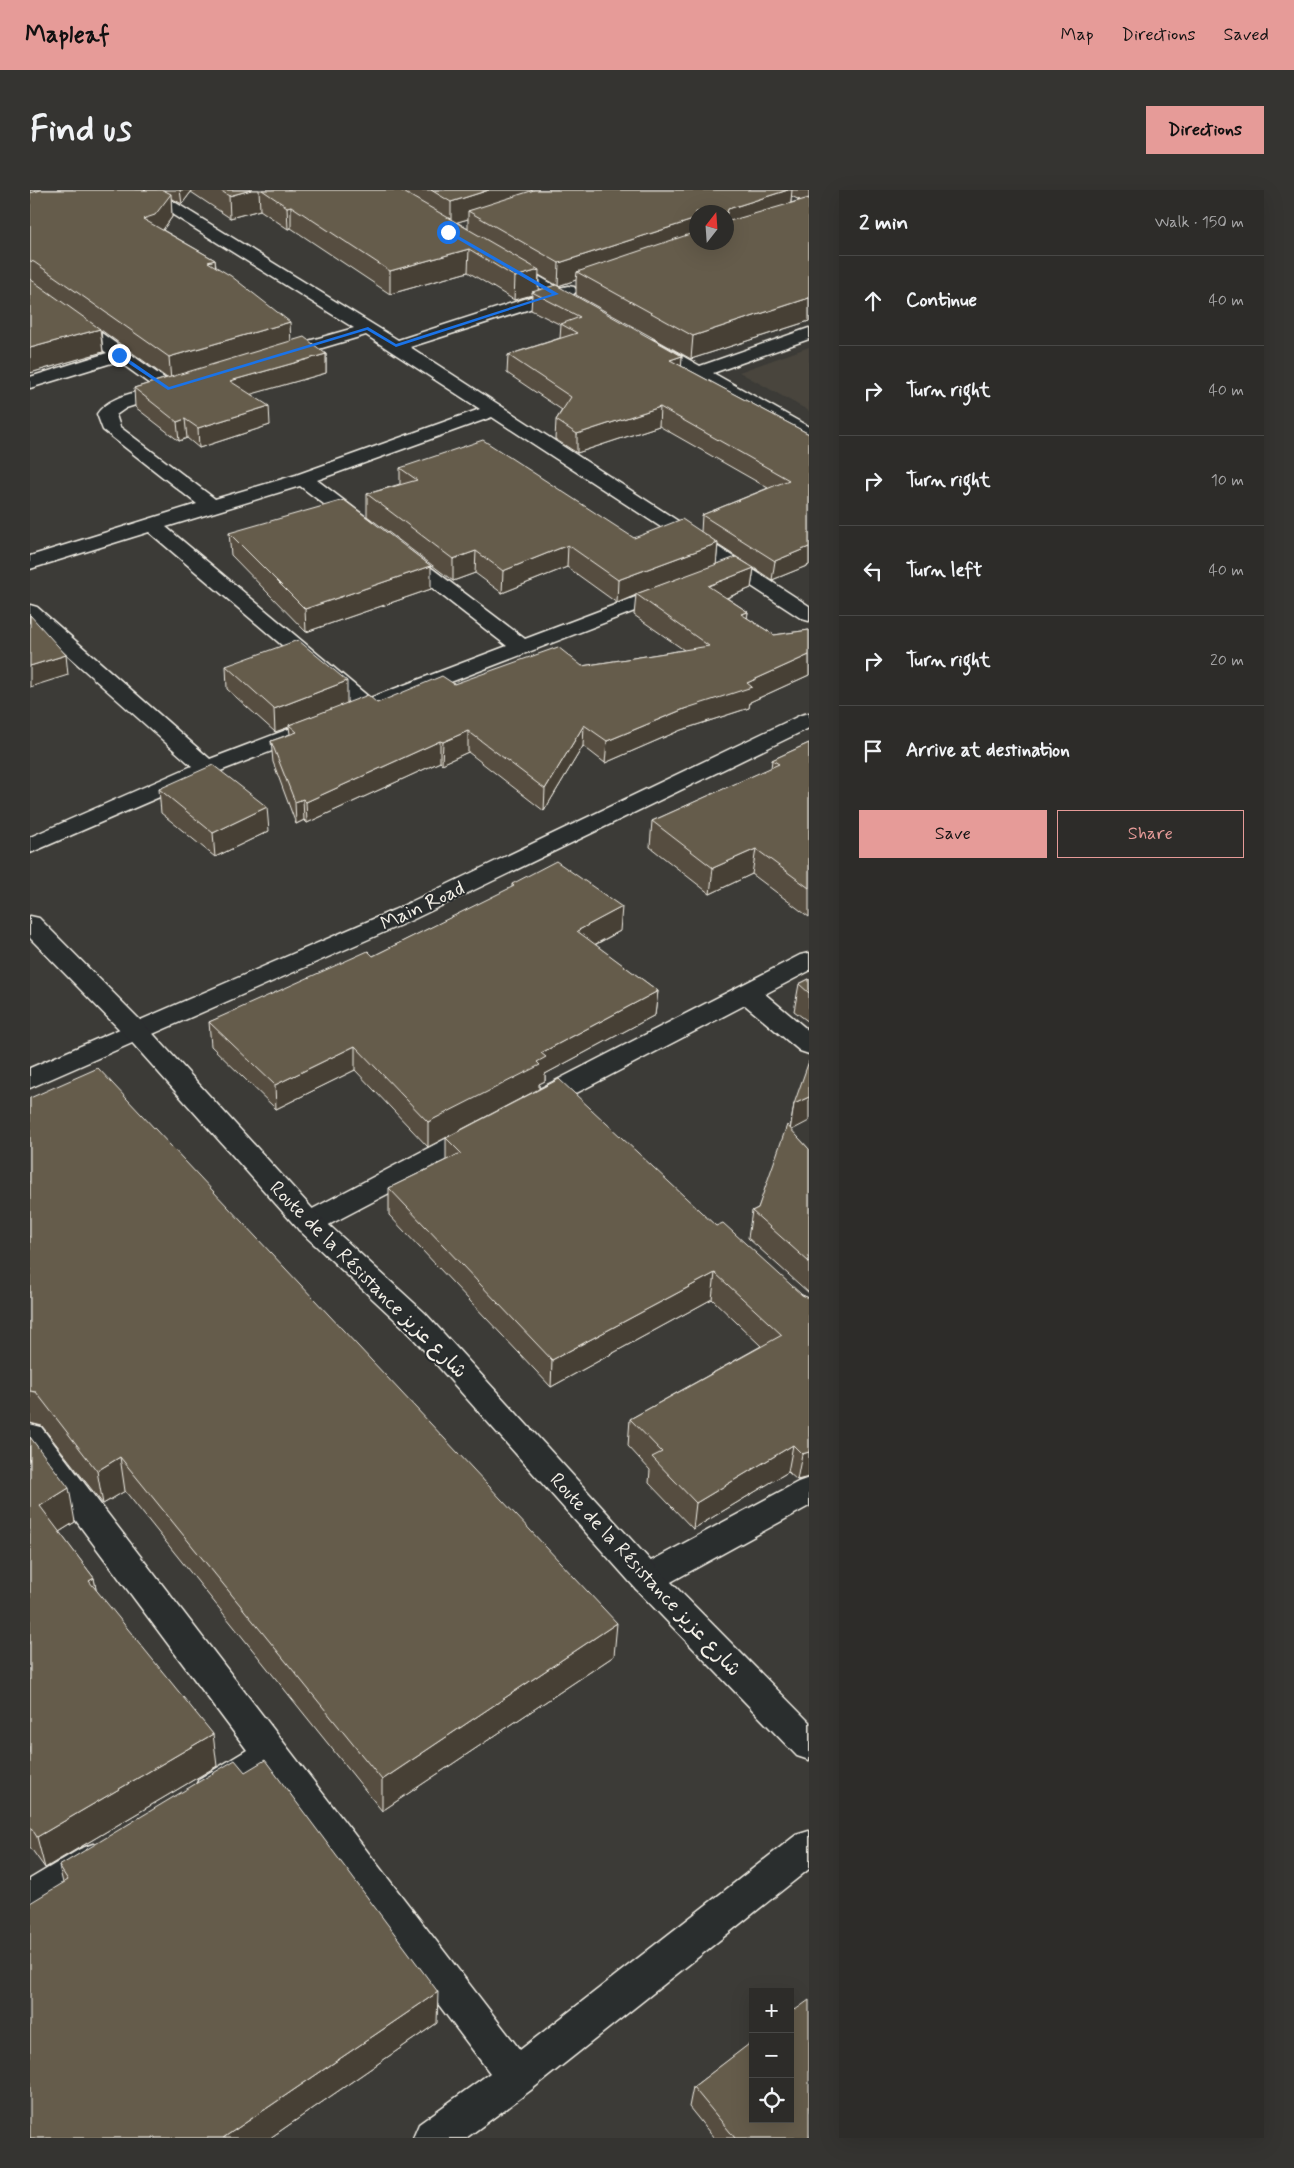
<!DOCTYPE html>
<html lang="en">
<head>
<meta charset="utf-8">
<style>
  body { margin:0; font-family:Mynerve,"Playpen Sans Arabic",sans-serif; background:#353431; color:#f1f3f6 }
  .controls { position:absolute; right:15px; bottom:15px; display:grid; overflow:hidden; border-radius:0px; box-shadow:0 5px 20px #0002 }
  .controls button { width:45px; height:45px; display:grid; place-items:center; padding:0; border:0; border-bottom:1px solid #484846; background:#2d2c29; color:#f1f3f6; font:25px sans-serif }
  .compass { position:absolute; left:659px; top:15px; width:45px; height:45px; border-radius:50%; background:#2d2c29; box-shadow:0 5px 20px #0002; rotate:17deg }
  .stop { position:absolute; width:15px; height:15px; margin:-11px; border:4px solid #1a73e8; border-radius:50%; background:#fff }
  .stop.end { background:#1a73e8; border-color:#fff; box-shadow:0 1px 5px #0008 }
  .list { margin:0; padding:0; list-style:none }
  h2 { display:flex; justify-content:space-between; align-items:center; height:65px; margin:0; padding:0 20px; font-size:21px }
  h2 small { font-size:16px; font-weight:400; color:#a7a7a8 }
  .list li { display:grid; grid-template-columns:32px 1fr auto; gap:15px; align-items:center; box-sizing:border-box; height:90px; padding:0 20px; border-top:1px solid #484846 }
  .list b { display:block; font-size:19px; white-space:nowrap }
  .list em { font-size:16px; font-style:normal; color:#a7a7a8 }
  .actions { display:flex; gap:10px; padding:15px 20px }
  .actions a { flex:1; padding:11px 0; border:1px solid #e69b98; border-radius:0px; text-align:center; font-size:18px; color:#e69b98 }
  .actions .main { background:#e69b98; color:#111 }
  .icon { flex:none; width:28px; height:28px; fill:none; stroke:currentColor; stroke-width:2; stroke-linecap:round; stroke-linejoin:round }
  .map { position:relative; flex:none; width:779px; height:1948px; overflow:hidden; border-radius:0px }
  header { display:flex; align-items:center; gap:30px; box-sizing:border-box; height:70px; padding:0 25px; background:#e69b98; color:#111 }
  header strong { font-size:24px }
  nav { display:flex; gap:28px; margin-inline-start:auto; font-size:18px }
  .intro { display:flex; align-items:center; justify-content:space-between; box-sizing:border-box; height:120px; padding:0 30px }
  h1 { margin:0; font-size:35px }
  .button { padding:12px 22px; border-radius:0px; background:#e69b98; color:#111; font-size:18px; font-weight:700 }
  main { display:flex; gap:30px; padding:0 30px }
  aside { flex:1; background:#2d2c29; border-radius:0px; box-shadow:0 5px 20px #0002 }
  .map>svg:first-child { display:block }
  .built { fill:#48453d }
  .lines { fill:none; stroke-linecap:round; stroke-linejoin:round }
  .minor-casing { stroke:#f4f1e8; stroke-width:3 }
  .major-casing { stroke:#f4f1e8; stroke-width:3 }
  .minor { fill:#2a2d2e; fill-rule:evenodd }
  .major { fill:#2a2d2e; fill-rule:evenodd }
  .wall { fill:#574e41; stroke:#f4f1e8; fill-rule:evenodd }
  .shaded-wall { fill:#474035; stroke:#f4f1e8 }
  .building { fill:#655b4c; stroke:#f4f1e8 }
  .route { fill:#1a73e8 }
  .labels { text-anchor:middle; stroke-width:4; stroke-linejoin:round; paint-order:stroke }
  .street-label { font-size:20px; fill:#f4f1e8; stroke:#2a2d2e }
</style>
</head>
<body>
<header>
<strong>Mapleaf</strong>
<nav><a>Map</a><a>Directions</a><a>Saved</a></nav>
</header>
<div class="intro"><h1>Find us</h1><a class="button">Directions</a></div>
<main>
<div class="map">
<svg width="779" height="1948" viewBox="0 0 779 1948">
  <rect width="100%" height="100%" fill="#3c3b37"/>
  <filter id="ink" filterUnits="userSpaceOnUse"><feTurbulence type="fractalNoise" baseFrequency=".02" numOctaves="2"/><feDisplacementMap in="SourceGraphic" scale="10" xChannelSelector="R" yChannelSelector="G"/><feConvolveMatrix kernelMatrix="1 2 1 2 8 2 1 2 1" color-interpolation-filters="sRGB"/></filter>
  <g filter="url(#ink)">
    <!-- built -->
    <path class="built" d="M779,157V221L709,182Z"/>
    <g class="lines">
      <defs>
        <path id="minor" d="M106,0H125L368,150L513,103L470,79L468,75L470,71H482L529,98L538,96L544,97L547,101L541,106L556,116L553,120H541L525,111L380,157L779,416V431L772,429L462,227L287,290L341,331L344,335L341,339L334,341L327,339L270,296L136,337L340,508L477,456L365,369L362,365L365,361L372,359L379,361L495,449L632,397L639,395L646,397L649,401L646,405L185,583L0,663V647L162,576L0,432V415L7,417L180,569L322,515L119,342L0,379V366L167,314L73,240L67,224C79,206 105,203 124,197L88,171L0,198V187L77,163L0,108V95L6,96L141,193L146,194L149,198L146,202L96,218L86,225L90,237L185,309L266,285L450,219L336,145L255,169L249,170L243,169L240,165L243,161L324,138L108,3Z
          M779,138V149L683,183L779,237V251L772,249L612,158L609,154L612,150L618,149L624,150L670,176Z
          M779,523V538L382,730L0,898V878L364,720L771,525Z
          M779,763V781L735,804L779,841V864L770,861L715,815L512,921L503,923L494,921L490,914L494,907L770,765Z
          M450,934L460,936L464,943L460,950L289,1040L279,1043L269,1040L265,1033L269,1026L440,936Z
          M0,1234L11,1237L490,1860L766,1645L779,1641V1679L501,1900L436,1948H383L389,1934L460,1883L236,1585L193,1611L181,1616L169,1611L164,1600L169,1589L217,1560L0,1269Z
          M779,1288V1316L628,1399L617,1403L606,1399L601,1389L606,1379L768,1292Z
          M63,1654L76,1659L81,1671L76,1683L13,1721L0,1726V1689L50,1659Z"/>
        <path id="major" d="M0,726L9,728L115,835L289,1026L395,1123L628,1379L779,1532V1570L767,1566L606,1399L375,1139L269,1040L97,847L0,748Z"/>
      </defs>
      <!-- minor casing -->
      <use href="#minor" class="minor-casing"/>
      <!-- major casing -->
      <use href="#major" class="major-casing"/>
      <!-- minor -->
      <use href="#minor" class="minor"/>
      <!-- major -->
      <use href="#major" class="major"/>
    </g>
    <!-- wall -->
    <path class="wall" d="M0,0H779V131L661,169L546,105V90L528,96L509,85V100L652,166L651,176L779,244V375L742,390L724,378L721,398L697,408L718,422L717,428L744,445L779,440V485L720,512L719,518L651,540L575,573L553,556L514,621L438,562L412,574L410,572L277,633L274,630L266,634L243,572L241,551L260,544L259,537L245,542L197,499L196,476L317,513H347L424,494L552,476L654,460L604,425L606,405L587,413L537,377L472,403L445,383L423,391L337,326V304L370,294V278L604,348L671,342L672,325L738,298L629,236L547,263L525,249L526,230L532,220L477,183L478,165L530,148L531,135L501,120L502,105L484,110L438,82L360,104L261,38L258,39L230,20L200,28L161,2L152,14L141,8L142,27L133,40L185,70L186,77L260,151L296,164V183L221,204L240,235L169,258L157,248L149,251L105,217L104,198L137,188L71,140L73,162L0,183ZM761,6L770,10L761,13ZM666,22H696V52H666ZM438,29V39L427,32ZM688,355L719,375L686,374Z
      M199,343L401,399L276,442L201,365Z
      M779,553V727L722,684L680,704L620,657L622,631L741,578L742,570Z
      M129,599L239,641L185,667L131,623Z
      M482,694L590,741L565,755L628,801L625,825L515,884V891L509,894V899L398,957L325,880L246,919L181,856L179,832L343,766L482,698Z
      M779,789V832L764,821L769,794Z
      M0,908L584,1466L352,1621L95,1301L73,1314L12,1236L0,1233Z
      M764,914L761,940L779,959V1103L718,1048L722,1021L728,1018L760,939Z
      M416,948L686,1036L772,1105L779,1108V1287L767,1290L758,1282L663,1339L619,1293L620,1280L598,1256L600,1229L731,1156L682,1109L521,1197L359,1025V998L416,970Z
      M0,1247L45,1332L29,1342L64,1388L66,1400L187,1576L15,1678L0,1657Z
      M29,1676L407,1833L240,1948H0L33,1693Z
      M765,1820L779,1948H684L659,1917L663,1897Z"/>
    <!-- shaded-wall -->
    <path class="shaded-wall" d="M0,0H43L0,12Z
      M150,0H160L161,2L152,14Z
      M221,0H229L230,20L200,28L199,6Z
      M459,0H528L438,21V29L421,34V12Z
      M758,0H762L760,21L696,41V26L698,19Z
      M141,4L142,27L127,48L113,29Z
      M261,16V38L258,39L257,17Z
      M666,29V51L547,82L546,90L528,96L529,73Z
      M439,59L438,82L360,104V81Z
      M185,70L187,93L178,72Z
      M509,80L508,103L502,102V105L484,110L485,87Z
      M779,108V131L661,169L663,146Z
      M260,132L261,155L141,191L139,167Z
      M70,139L73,162L0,183V158Z
      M296,164V183L201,210L200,191Z
      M652,166L651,184L640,170Z
      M239,216L240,235L169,258L168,238Z
      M630,217L629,236L547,263V244Z
      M155,229L157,248L149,251L147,232Z
      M688,353L686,376L606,404V405L587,413L588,390Z
      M538,355L537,377L472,403L473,381Z
      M779,357V375L742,390L745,371Z
      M446,361L445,383L423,391V369Z
      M401,376V399L276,442L275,419Z
      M724,378L721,398L676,416L678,396Z
      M718,422L715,442L711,424Z
      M36,465L38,485L0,497V476Z
      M779,465V485L720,512L719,518L651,540L575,573L577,551L717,493Z
      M317,491V514L259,535V537L245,542L244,519Z
      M554,535L553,556L514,621L515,599Z
      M438,541V562L412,574L413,552Z
      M410,551V572L277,633L276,612Z
      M273,609L274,630L266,634L265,612Z
      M237,617L239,641L185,667L183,643Z
      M726,659L722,684L680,704L683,678Z
      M592,717L590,741L545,765L547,741Z
      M628,801L625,825L515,884V891L509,894V899L398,957V932L507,872L511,863Z
      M325,856V880L246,919L245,895Z
      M779,907V931L760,941L764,914Z
      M685,1083L682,1109L521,1197L522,1170Z
      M763,1255L758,1282L663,1339L666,1313Z
      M779,1262V1287L767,1290L772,1264Z
      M90,1267L95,1301L73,1314L67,1281Z
      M39,1298L45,1332L16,1350L10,1316Z
      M64,1388L70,1421L59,1391Z
      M587,1433L584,1466L352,1621V1590Z
      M183,1544L187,1576L15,1678L7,1647Z
      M408,1802L407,1833L240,1948H193Z"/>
    <!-- building -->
    <path class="building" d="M11,0H133L141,4L125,25L113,29L185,70L178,72L201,86L260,132L139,167L4,72L0,71V3Z
      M190,0H221L199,6Z
      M232,0H370L509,80L485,87L439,59L360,81L261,16L257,17Z
      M401,0H459L421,12Z
      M504,0H758L698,19L696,26V22H666V29L529,73L438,21Z
      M779,8V108L663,146L547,82L666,42V52H696V32Z
      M0,89L70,139L0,158Z
      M526,95L652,166L640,170L779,244V357L745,371L672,325L759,290L630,217L547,244L526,230L541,207L478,165L547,143L531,134L550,127L502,102Z
      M274,147L296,164L200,191L239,216L168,238L155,229L147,232L104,198Z
      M453,250L604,348L652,329L688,353L588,390L538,355L473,381L446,361L423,369L337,304L387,290L370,278Z
      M314,310L401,376L275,419L199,343Z
      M706,367L724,378L678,396L718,422L711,424L744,445L779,440V465L717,493L722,497L654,519L577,551L554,535L515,599L438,541L413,552L410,551L276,612L273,609L265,612L241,551L267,542L259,535L338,505L347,513L412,486L424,494L528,457L552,476L679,456L606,404Z
      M0,425L36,465L0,476Z
      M268,450L317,491L244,519L196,476Z
      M779,553V698L726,659L683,678L622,631L749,574L742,570Z
      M183,575L237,617L183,643L129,599Z
      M526,671L592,717L547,741L628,801L511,863L516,867L507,872L510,875L398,932L325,856L245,895L179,832L338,761L343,766L484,696L482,694Z
      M779,789V803L769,794Z
      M779,871V907L764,914Z
      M68,878L587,1433L352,1590L90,1267L67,1281L6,1202L0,1201V908Z
      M529,889L686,1036L693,1033L772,1105L779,1108V1262L772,1264L763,1255L666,1313L622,1267L632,1262L600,1229L752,1145L685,1083L522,1170L359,998L431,963L416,948Z
      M757,935L779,959V1072L722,1021L728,1018Z
      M0,1247L39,1298L10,1316L64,1388L59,1391L183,1544L7,1647L0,1636Z
      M205,1570L215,1582L235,1570L408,1802L193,1948H0V1713L38,1690L29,1676Z
      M779,1810V1948H705L663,1897L723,1851V1929H760V1821L764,1819L765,1820Z"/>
  </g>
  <!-- route -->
  <path class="route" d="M418,40L529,104L366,157L337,140L138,200L86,165L91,164L139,197L338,137L366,154L522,104L417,43Z"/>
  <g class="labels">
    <!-- street labels -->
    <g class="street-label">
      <text transform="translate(392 715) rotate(-25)" y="7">Main Road</text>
      <text transform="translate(339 1089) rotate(45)" y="7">Route de la Résistance شارع عزيز</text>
      <text transform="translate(616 1384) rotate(47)" y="7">Route de la Résistance شارع عزيز</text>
    </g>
  </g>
</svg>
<div class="controls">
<button>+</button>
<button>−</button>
<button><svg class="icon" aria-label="locate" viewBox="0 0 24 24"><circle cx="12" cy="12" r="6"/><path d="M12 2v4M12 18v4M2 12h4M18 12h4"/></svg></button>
</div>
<svg class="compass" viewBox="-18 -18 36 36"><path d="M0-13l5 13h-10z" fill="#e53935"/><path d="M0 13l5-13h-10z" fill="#a7a7a8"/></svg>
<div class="stop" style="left:418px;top:42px"></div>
<div class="stop end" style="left:89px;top:165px"></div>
</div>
<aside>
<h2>2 min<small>Walk · 150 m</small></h2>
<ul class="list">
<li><svg class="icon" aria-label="ahead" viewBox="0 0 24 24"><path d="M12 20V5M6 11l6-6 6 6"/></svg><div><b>Continue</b></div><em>40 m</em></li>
<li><svg class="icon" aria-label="right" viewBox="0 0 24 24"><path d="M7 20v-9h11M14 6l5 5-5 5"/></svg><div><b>Turn right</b></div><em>40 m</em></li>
<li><svg class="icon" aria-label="right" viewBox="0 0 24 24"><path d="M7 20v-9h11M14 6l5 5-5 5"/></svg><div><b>Turn right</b></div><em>10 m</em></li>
<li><svg class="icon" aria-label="left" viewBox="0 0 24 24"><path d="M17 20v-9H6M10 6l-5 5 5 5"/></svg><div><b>Turn left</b></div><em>40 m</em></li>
<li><svg class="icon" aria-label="right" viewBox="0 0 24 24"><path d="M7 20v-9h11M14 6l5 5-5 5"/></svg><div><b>Turn right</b></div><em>20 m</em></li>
<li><svg class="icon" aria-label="arrive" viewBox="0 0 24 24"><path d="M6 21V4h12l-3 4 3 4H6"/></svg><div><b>Arrive at destination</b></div></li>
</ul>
<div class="actions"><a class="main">Save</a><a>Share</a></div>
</aside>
</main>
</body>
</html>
